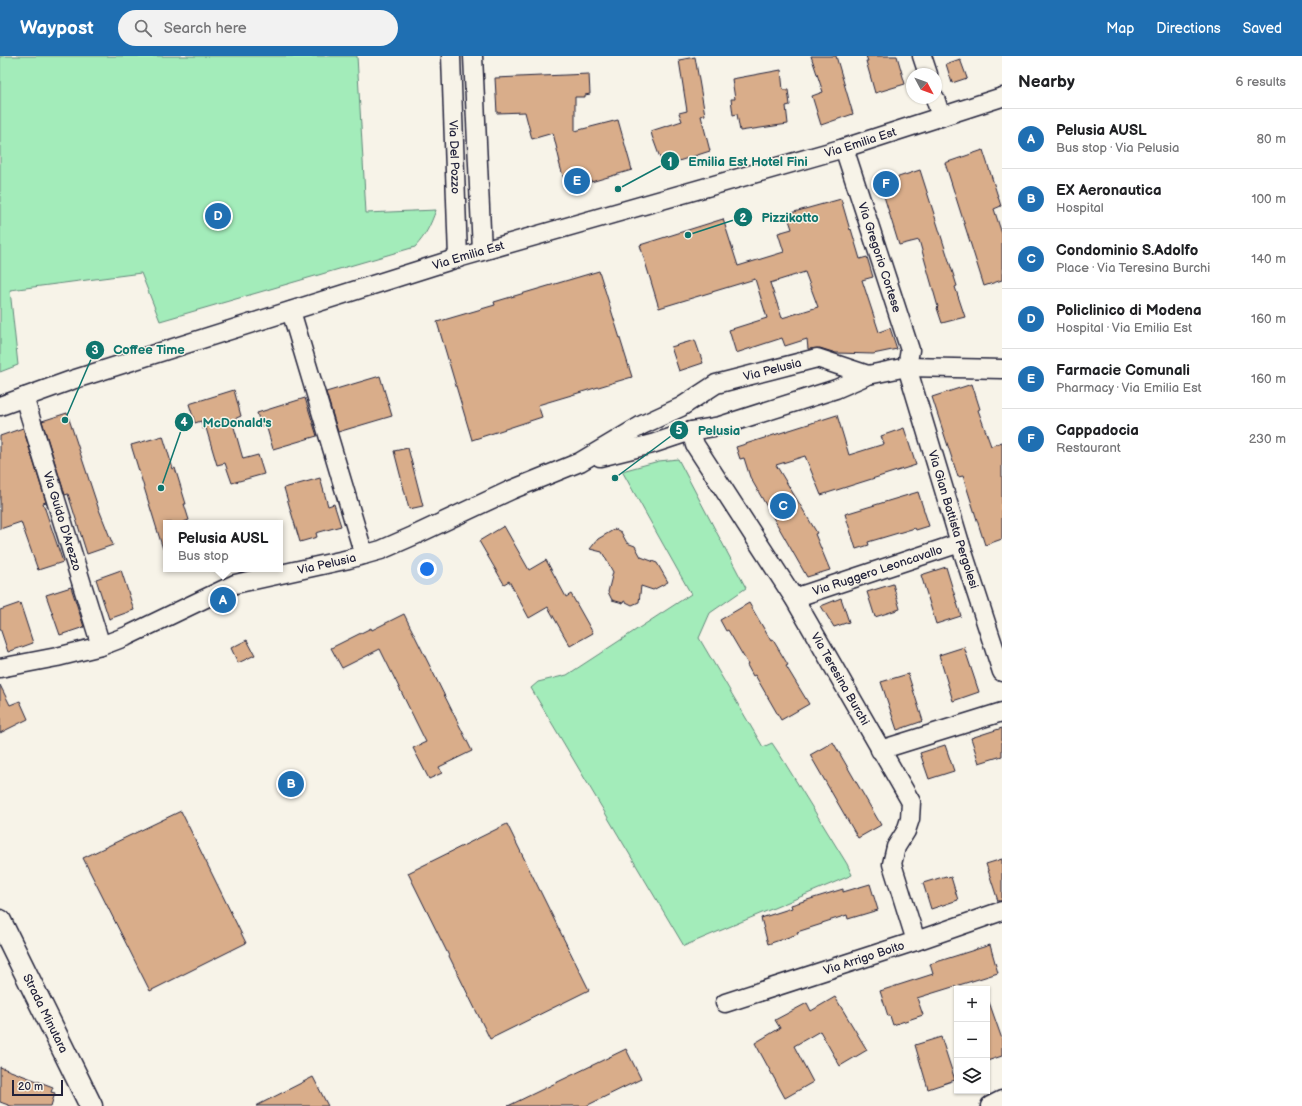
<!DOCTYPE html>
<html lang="en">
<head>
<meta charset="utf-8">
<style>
  body { margin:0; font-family:"Balsamiq Sans",sans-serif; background:#f2f2f2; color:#202124 }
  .controls { position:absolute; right:12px; bottom:12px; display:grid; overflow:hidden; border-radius:0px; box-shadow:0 1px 3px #0004 }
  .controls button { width:36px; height:36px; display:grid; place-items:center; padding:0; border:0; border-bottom:1px solid #e0e0e0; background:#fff; color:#202124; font:20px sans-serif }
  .compass { position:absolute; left:906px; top:12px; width:36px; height:36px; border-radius:50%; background:#fff; box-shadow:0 1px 3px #0004; rotate:131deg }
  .scale { position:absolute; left:12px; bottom:10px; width:51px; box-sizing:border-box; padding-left:4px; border:2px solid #22223b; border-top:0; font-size:11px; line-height:14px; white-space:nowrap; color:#22223b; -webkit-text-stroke:3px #f7f3e8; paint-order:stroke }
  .you { position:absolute; left:427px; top:513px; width:14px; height:14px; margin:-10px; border:3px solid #fff; border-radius:50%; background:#1a73e8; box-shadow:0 0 0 6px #1a73e833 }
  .badge { display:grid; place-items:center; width:26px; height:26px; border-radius:50%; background:#1f6fb2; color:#fff; font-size:13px; font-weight:700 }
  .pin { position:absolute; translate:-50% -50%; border:2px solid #fff; box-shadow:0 1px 4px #0006 }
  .popup { position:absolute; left:163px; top:464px; width:120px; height:52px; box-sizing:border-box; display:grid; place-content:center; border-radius:0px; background:#fff; filter:drop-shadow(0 1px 3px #0005); font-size:13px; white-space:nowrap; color:#757577 }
  .popup b { font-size:15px; color:#202124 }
  .popup::after { content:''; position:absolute; left:50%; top:100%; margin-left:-8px; border:8px solid transparent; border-top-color:#fff }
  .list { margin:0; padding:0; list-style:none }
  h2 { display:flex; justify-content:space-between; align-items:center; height:52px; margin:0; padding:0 16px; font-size:17px }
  h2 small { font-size:13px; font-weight:400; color:#757577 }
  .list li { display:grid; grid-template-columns:26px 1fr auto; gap:12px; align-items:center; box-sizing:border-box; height:60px; padding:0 16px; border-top:1px solid #e0e0e0 }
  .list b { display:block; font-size:15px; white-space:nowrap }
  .list p { margin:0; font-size:13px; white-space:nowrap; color:#757577 }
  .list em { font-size:13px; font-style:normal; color:#757577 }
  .icon { flex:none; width:22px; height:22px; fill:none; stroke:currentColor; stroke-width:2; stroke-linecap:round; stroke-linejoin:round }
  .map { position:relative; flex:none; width:1002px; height:1050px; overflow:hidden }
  header { display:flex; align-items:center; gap:24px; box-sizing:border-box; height:56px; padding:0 20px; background:#1f6fb2; color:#fff }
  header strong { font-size:19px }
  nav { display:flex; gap:22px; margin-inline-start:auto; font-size:14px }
  .search { width:280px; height:36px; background:#f2f2f2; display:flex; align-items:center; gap:10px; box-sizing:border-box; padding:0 14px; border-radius:22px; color:#757577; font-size:15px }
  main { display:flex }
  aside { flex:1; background:#fff }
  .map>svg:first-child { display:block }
  .green { fill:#a3ecba; stroke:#62877a }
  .building { fill:#d9ad8a; stroke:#22223b; fill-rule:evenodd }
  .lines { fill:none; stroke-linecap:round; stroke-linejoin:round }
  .minor-casing { stroke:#22223b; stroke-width:21 }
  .major-casing { stroke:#22223b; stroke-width:25 }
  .minor { stroke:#f7f3e8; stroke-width:18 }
  .major { stroke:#f7f3e8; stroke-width:22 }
  .labels { text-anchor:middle; stroke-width:3; stroke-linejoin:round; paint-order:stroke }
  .street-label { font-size:12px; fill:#22223b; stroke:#f7f3e8 }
  .leader { fill:none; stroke:#0f766e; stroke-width:1.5 }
  .callout-dot { fill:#0f766e; stroke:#f7f3e8; stroke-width:1.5 }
  .mark-label { font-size:12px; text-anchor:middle; font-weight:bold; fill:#fff }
  .callout-label { font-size:13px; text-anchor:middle; font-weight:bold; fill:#0f766e; stroke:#f7f3e8; stroke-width:3; stroke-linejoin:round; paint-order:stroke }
</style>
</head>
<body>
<header>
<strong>Waypost</strong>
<div class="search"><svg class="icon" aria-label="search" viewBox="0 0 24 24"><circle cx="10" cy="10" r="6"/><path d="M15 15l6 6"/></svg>Search here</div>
<nav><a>Map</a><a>Directions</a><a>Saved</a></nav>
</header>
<main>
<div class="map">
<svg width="1002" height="1050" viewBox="0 0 1002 1050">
  <rect width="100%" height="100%" fill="#f7f3e8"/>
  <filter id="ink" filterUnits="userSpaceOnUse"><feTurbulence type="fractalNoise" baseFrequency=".025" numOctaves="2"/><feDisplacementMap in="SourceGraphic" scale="8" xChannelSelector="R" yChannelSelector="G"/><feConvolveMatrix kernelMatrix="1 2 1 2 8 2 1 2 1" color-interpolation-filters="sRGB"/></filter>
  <g filter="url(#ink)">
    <!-- green -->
    <path class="green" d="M0,0H357L366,157L436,154C430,170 426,179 415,191L160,265L141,217L10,234L18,309L0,316Z
      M678,403L746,532L710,557L699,582L763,691L772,687L780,699L847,808L852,819L684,890L531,632L538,626L567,619L691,538L622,415L659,405Z"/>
    <!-- building -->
    <path class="building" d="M811,0H836L853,58L821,69L812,40L823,36Z
      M866,0H897L905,28L875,37L866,5H868Z
      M695,1L705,59L701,60L710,95L663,110L652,80L651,75L682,65L679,57L687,55L679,4Z
      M960,3L967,22L952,27L946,8Z
      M781,14L783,34H788L790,49L786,50L788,68L740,75L737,58L733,59L731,43H735L732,23Z
      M589,18L590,38L585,39V41H575V75L618,64L632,114L591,126V124L566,131L559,106H560L553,77L532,83L525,56L497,57L495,22Z
      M983,94L1001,150L994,153L1002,178V224L984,230L945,107Z
      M920,114L957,230L955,231L965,261L942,267L937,252L938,251L919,184L899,189L880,127Z
      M841,143L850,174L851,173L860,203L867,201L873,221L862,224L879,276L890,272L897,293L873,298L836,297L820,292L808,293L807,283L785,290L782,282L736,297L729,274L767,262L755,223L659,252L640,189L723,163L738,210L784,196L778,177L792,173L787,158ZM805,216L818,251L782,262L770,227Z
      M599,215L632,321L538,349L542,361L472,384L437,266L495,249L494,246Z
      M695,284L703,307L679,315L671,291Z
      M380,320L392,360L338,376L326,336Z
      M972,328L980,353L978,354L991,390L1002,386V483L985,489L963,420L958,421L932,341Z
      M234,334L241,360L232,364L243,403L258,399L264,418L232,427L225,407L217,409L206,372L203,373L201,365L195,367L189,348Z
      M305,342L317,380L273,393L266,369L261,370L257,357Z
      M67,357L98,451L113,489L87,498L68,438L65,439L42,365Z
      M837,359L849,399L884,388L881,380L904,372L916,409L821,439L805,400L776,409L817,477L815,478L830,514L807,521L750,421L744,402L740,403L736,391Z
      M23,372L46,446L43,447L63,506L38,514L21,466L0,473V380Z
      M163,380L173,413L175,412L186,448H184L189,464L181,467H166V493H163L131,389Z
      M408,392L423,450L409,453L394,395Z
      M320,422L328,450L334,448L341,470L316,477L317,481L300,486L284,432Z
      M918,436L929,470L916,474L915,472L868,486L869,489L856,493L845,458Z
      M504,470L529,514L546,504L566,541L571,538L593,577L570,590L548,551L529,562L509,525L504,528L479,485Z
      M615,473L621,476L627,487L635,490L641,501L657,507L668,526L653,534L641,530L639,546L632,549L624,545L623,547L612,544L608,536L613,516L602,496L590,493L598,483Z
      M946,511L961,560L936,568L921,519Z
      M121,514L134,554L109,563L96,523Z
      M893,528L900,553L875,561L867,536Z
      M71,531L84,571L60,579L46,539Z
      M841,542L849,566L834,571L821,550Z
      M20,547L33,587L8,596L0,572V554Z
      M749,547L771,585L773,584L788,609L786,610L809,648L781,664L755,619L753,620L747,609L748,608L728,574L726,575L720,564Z
      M404,558L472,695L439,711L442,717L429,723L413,692L426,686L380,593L342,612L331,592L371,572L372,574Z
      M247,584L255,599L238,607L231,592Z
      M964,591L979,636L953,645L939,599Z
      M908,618L923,665L897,674L881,626Z
      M0,629L10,649L20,645L28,663L0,677Z
      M1002,672V700L979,707L971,682Z
      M833,686L881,769L858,782L810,699Z
      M945,689L954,715L929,723L920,697Z
      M181,755L246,887L150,935L83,802Z
      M507,768L589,934L490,983L408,817Z
      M1002,803V845H998L986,808Z
      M946,820L948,822L951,821L958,844L931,853L923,827Z
      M870,828L878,854L848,863L847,859L822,867V868L797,876L798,878L768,888L761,862L792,852L791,849L843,833V836Z
      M990,889L998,917L917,942L923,959L893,969L890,960H888L880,935L933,918L930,908Z
      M835,941L867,994L840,1010L820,975L794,990L813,1026L785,1042L755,987L780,972L775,964L807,947L811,955Z
      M987,946H989L1002,983V1000L987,1005Z
      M941,981L955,1024L928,1033L915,989Z
      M626,993L641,1023L586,1050H508Z
      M0,1011L53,1031L51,1036L55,1037L51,1050H11L0,1046Z
      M313,1021L328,1050H256Z"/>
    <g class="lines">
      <defs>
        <g id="minor">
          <path id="s1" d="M451,0L458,202"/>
          <path d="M473,0L482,195"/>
          <path d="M922,0L928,18"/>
          <path d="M935,42L941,61"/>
          <path id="s2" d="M844,92L910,294L907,311L960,487L1002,616"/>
          <path d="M291,255L364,499"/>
          <path id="s3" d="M24,341L101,590"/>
          <path id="s4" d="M0,350L72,324L458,202L844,92L1002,41"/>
          <path id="s5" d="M691,375L695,389L794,542L911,746L910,763L906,775L896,791L892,808L916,885"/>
          <path d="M600,401L652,388L691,375L720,370L836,333L868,319L907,311L1002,313"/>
          <path id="s6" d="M794,542L960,487"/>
          <path id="s7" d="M0,612L57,601L101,590L127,580L235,528L349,503L381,494L413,480L511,434L580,406L642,369L681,351L716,328L817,302L868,319"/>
          <path d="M880,694L1002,656"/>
          <path id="s8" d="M725,947L916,885L1002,855"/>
          <path d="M990,1050L1002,1044"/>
        </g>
        <g id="major">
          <path id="s9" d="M0,865L91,1050"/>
        </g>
      </defs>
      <!-- minor casing -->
      <use href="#minor" class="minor-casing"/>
      <!-- major casing -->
      <use href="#major" class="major-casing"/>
      <!-- minor -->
      <use href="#minor" class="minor"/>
      <!-- major -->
      <use href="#major" class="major"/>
    </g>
  </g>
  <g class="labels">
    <!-- street labels -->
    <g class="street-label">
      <text dy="4" stroke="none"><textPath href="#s4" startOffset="900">Via Emilia Est</textPath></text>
      <text dy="4" stroke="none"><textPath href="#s1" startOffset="101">Via Del Pozzo</textPath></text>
      <text dy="4" stroke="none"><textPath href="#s4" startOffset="492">Via Emilia Est</textPath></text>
      <text dy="4" stroke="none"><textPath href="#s2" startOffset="115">Via Gregorio Cortese</textPath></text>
      <text dy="4" stroke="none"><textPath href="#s7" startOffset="834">Via Pelusia</textPath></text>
      <text dy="4" stroke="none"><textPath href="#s2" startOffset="389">Via Gian Battista Pergolesi</textPath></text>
      <text dy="4" stroke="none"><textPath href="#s3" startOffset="130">Via Guido D'Arezzo</textPath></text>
      <text dy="4" stroke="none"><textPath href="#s7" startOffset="345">Via Pelusia</textPath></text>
      <text dy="4" stroke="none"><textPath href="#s6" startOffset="88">Via Ruggero Leoncavallo</textPath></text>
      <text dy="4" stroke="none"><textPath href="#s5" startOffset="290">Via Teresina Burchi</textPath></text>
      <text dy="4" stroke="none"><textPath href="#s8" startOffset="146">Via Arrigo Boito</textPath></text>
      <text dy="4" stroke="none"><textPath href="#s9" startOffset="103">Strada Minutara</textPath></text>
    </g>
  </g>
  <!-- callouts -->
  <path class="leader" d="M618 133L670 105M688 179L743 161M65 364L95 294M161 432L184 366M615 422L679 374"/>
  <g class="callout-dot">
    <circle cx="618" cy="133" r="4"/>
    <circle cx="688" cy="179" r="4"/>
    <circle cx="65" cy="364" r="4"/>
    <circle cx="161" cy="432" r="4"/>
    <circle cx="615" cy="422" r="4"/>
    <circle cx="670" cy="105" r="10"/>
    <circle cx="743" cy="161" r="10"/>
    <circle cx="95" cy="294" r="10"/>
    <circle cx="184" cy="366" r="10"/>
    <circle cx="679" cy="374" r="10"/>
  </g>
  <g class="mark-label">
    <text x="670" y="110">1</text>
    <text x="743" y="166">2</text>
    <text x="95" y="298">3</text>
    <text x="184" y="370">4</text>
    <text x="679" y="378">5</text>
  </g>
  <g class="callout-label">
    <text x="748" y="110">Emilia Est Hotel Fini</text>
    <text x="790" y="166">Pizzikotto</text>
    <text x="149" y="298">Coffee Time</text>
    <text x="237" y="371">McDonald's</text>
    <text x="719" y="379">Pelusia</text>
  </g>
</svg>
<div class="controls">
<button>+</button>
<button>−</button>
<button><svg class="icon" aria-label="layers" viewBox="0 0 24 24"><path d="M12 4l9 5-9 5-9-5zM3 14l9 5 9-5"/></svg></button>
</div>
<svg class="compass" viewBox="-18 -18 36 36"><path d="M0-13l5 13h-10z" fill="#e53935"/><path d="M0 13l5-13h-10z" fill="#757577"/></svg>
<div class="scale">20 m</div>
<div class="you"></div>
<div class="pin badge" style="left:223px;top:544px">A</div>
<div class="popup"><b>Pelusia AUSL</b>Bus stop</div>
<div class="pin badge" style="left:291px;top:728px">B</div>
<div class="pin badge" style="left:783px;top:450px">C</div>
<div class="pin badge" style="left:218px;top:160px">D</div>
<div class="pin badge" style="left:577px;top:125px">E</div>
<div class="pin badge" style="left:886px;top:128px">F</div>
</div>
<aside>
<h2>Nearby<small>6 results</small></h2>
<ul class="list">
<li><span class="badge">A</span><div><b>Pelusia AUSL</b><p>Bus stop · Via Pelusia</p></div><em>80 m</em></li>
<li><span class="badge">B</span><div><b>EX Aeronautica</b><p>Hospital</p></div><em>100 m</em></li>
<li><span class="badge">C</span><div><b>Condominio S.Adolfo</b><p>Place · Via Teresina Burchi</p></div><em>140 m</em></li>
<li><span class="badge">D</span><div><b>Policlinico di Modena</b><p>Hospital · Via Emilia Est</p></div><em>160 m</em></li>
<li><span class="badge">E</span><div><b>Farmacie Comunali</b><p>Pharmacy · Via Emilia Est</p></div><em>160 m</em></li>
<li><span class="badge">F</span><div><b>Cappadocia</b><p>Restaurant</p></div><em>230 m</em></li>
</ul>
</aside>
</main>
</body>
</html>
